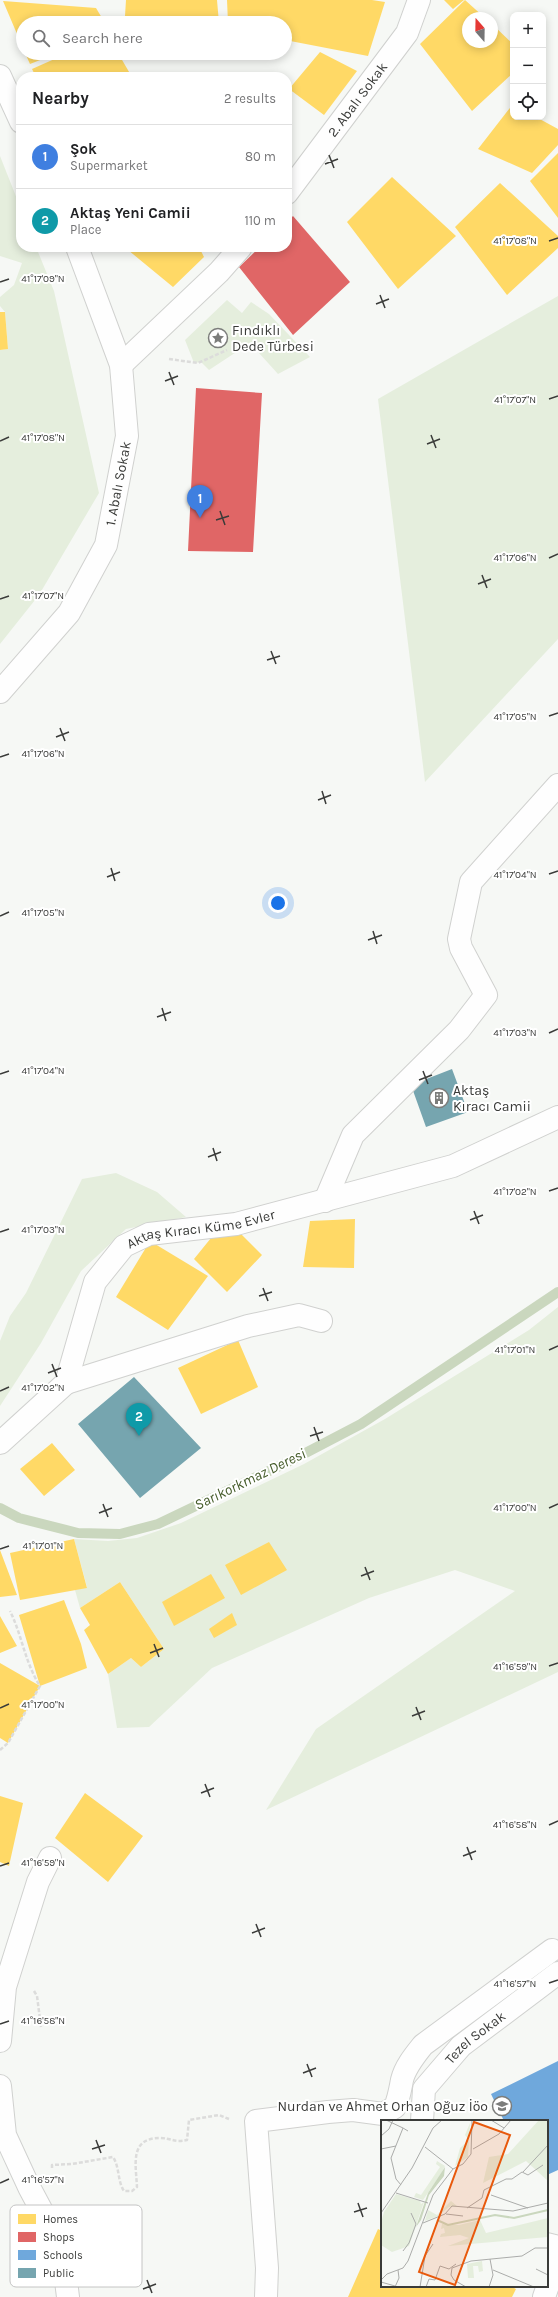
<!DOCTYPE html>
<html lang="en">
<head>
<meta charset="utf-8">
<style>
  body { margin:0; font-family:Karla,sans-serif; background:#f6f6f6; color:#202124 }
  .controls { position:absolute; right:12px; top:12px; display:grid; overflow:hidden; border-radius:8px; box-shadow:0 2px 10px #0003 }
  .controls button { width:36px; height:36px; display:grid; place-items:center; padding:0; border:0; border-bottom:1px solid #e0e0e0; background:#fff; color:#202124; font:20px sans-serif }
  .compass { position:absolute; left:462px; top:12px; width:36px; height:36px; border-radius:50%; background:#fff; box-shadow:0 2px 10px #0003; rotate:340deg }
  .you { position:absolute; left:278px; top:903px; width:14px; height:14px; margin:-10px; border:3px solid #fff; border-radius:50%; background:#1a73e8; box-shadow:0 0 0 6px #1a73e833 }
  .badge { display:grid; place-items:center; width:26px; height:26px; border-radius:50%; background:#111827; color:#fff; font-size:13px; font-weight:700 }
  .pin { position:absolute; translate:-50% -33px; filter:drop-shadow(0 1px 2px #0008) }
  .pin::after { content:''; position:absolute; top:21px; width:14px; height:12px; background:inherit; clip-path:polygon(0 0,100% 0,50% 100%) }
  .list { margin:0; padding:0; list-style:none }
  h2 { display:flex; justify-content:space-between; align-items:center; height:52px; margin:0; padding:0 16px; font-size:17px }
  h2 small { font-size:13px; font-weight:400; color:#757577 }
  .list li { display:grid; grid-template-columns:26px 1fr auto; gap:12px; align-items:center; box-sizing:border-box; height:64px; padding:0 16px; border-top:1px solid #e0e0e0 }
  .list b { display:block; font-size:15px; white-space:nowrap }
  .list p { margin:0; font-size:13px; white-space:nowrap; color:#757577 }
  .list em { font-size:13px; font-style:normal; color:#757577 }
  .icon { flex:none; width:22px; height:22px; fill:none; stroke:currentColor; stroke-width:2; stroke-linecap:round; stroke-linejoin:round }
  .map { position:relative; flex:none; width:558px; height:2297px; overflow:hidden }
  .search { position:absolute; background:#fff; box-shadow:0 2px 10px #0003; left:16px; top:16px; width:276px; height:44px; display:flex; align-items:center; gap:10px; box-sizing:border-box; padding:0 14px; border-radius:22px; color:#757577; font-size:15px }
  .panel { position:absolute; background:#fff; box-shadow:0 2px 10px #0003; left:16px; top:72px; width:276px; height:180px; border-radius:16px }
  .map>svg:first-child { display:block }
  .green { fill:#e5eedd }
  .homes { fill:#ffd966 }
  .shops { fill:#e06666 }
  .schools { fill:#6fa8dc }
  .public { fill:#76a5af }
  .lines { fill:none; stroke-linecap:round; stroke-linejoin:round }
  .stream { stroke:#cad7be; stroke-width:10 }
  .pedestrian-casing { stroke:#d0d1cf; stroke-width:24 }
  .minor-casing { stroke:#d0d1cf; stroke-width:24 }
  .tertiary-casing { stroke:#d0d1cf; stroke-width:24 }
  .path { stroke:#dcdcdb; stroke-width:2.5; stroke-dasharray:4 2; stroke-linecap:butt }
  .pedestrian { stroke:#fefefe; stroke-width:22 }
  .minor { stroke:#fefefe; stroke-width:22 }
  .tertiary { stroke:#fefefe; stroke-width:22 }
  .ticks { fill:none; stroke:#3a3b39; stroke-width:1.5 }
  .labels { text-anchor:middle; stroke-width:4; stroke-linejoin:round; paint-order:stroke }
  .street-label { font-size:14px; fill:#3a3b39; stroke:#fff }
  .poi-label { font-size:14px; fill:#3a3b39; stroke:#fff; text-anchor:start }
  .water-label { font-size:15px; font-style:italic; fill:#445b29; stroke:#fff }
  .inset-river { fill:none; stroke:#cad7be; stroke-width:2 }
  .inset-road { fill:none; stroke:#abacaa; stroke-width:1 }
  .view { fill:#e8590c; fill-opacity:0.15; stroke:#e8590c; stroke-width:2 }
  .inset-edge { fill:none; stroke:#3a3b39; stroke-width:2 }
  .key { fill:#fff; stroke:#c4c4c4; stroke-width:1 }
  .key-label { font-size:11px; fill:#3a3b39 }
  .ticks-label { font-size:10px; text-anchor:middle; fill:#3a3b39; stroke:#fff; stroke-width:4; stroke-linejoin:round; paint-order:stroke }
</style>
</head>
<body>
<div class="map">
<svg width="558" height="2297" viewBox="0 0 558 2297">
  <rect width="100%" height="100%" fill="#f6f8f5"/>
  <!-- green -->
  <path class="green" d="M0,156L21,209V247H36L54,291L99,493L39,595L0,644V350L8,349L5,312L0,306V297L14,285L22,263L0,256Z
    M558,296V639L425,782L378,399Z
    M227,300L242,313L251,302L269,314L310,357L278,374L250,343L209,370L201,362L194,363L185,340Z
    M116,1173L157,1192L186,1217L126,1229L81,1271L41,1343L0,1406V1341L10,1316L26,1293L82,1179Z
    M558,1307V1672L266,1810L316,1729L515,1591L455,1570L369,1598L212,1668L149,1727L117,1728L108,1674L131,1658L141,1667L164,1649L120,1582L80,1608L75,1590L87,1587L74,1539L108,1541L137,1538L181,1523L304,1464L385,1419L529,1330Z"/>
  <!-- homes -->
  <path class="homes" d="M126,0H217L219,23L125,16Z
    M227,0H372L385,2L368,56L285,40V23H228Z
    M444,0H464L453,9Z
    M465,0L485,18H468V42H492V24L513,44V73L472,111L420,44Z
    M3,1L96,8L105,23H23V48Z
    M320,52L357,71L324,115L289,89Z
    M25,53H58L30,64Z
    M68,53H118L132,77H36L32,69Z
    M513,104V117H536L558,129V145L532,173L478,149Z
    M558,153V218L530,181Z
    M392,177L456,236L398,289L347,222Z
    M500,183L558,236V248L507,295L455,227Z
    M132,247H199L204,257L173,287L128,250Z
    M0,312H5L8,349L0,350Z
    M355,1219L354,1268L303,1267L310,1221Z
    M239,1232L262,1255L227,1292L194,1259L211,1238Z
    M150,1241L208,1276L168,1330L116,1297Z
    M238,1340L258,1387L201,1414L178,1368Z
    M52,1443L75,1470L44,1496L20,1469Z
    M74,1539L87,1588L20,1600L10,1553Z
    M269,1542L287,1570L241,1595L225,1565Z
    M0,1550L17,1595L0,1597Z
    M211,1574L225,1598L174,1626L162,1602Z
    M120,1582L164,1649L141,1667L131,1658L108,1674L84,1630L90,1625L80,1608Z
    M64,1600L81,1644L87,1668L40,1686L19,1615Z
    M232,1613L237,1625L214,1638L209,1629Z
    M0,1616L17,1646L0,1653Z
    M0,1663L40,1686L8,1743L0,1738Z
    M85,1793L143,1836L108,1882L55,1838Z
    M0,1796L23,1803L9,1866L0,1862Z
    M378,2229L382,2231V2286H510L516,2289L512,2297H348Z"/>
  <!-- shops -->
  <path class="shops" d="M293,216L350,282L293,335L239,267L260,247H287V222Z
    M196,388L262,393L253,552L188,551Z"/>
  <!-- schools -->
  <path class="schools" d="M558,2061V2170L547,2175V2121H504L491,2094Z"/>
  <!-- public -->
  <path class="public" d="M452,1069L468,1112L426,1127L411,1085Z
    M134,1377L201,1448L140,1498L78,1424Z"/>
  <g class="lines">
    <!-- stream -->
    <path class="stream" d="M0,1508L19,1518L78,1533L120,1534L158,1524L294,1459L361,1424L558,1292"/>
    <defs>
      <path id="pedestrian" d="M266,2297L267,2268L256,2121L328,2112L353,2110L383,2114L395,2107C399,2098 400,2090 402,2080C405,2067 415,2055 423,2045L552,1950
        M544,2297L558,2257"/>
      <g id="minor">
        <path id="s1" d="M287,193L407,33L419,0"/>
        <path d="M121,365L219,272L241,247"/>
        <path d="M325,1201L353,1135L459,1030L486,995L461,948L459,939L471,882L558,785"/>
        <path d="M66,1383L248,1326L299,1315L321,1321"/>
        <path id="s2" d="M0,1443L66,1383L95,1282L124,1246L149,1234L236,1224L453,1166L558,1117"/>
        <path d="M0,2041L5,1987L38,1882L50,1858"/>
        <path d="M0,2086L5,2135L29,2187L62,2249L68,2297"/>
        <path id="s3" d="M422,2121L424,2089L461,2046L558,1973"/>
        <path d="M547,2244L558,2247"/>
      </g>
      <g id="tertiary">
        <path d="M0,76L21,122"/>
        <path id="s4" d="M0,692L69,613L106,545L127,436L121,365L77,247"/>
      </g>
    </defs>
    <!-- pedestrian casing -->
    <use href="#pedestrian" class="pedestrian-casing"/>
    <!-- minor casing -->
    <use href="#minor" class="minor-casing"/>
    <!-- tertiary casing -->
    <use href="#tertiary" class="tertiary-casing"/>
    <!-- path -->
    <path class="path" d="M169,359L198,363L227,350
      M0,1750L8,1743L40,1686C25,1663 22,1635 10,1611
      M34,1991L37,1996L41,2027
      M52,2168V2165L72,2164L113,2157C120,2168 117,2180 124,2191H132L137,2187C136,2165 129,2138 160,2138C171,2138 174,2143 187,2140L189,2120L219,2115L229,2119"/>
    <!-- pedestrian -->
    <use href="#pedestrian" class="pedestrian"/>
    <!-- minor -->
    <use href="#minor" class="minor"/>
    <!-- tertiary -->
    <use href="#tertiary" class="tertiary"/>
  </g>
  <!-- ticks -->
  <path class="ticks" d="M329,155L334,168M325,164L338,159M549,241L558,238M0,282L9,279M380,295L385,308M376,304L389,299M169,372L174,385M165,381L178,376M549,399L558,396M431,435L436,448M0,441L9,437M427,444L440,439M220,511L225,525M216,520L229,516M549,558L558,554M482,575L487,588M478,584L491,579M0,599L9,596M271,651L276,664M267,660L280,656M549,716L558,713M60,728L65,741M56,737L69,732M0,757L9,754M322,791L326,804M318,800L331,795M111,868L115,881M549,874L558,871M107,877L120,872M0,916L9,912M373,931L377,944M368,940L382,935M162,1008L166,1021M157,1017L171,1012M549,1033L558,1029M423,1071L428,1084M0,1074L9,1071M419,1080L432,1075M213,1148L217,1161M208,1157L221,1152M549,1191L558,1188M474,1211L479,1224M470,1220L483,1215M0,1232L9,1229M263,1288L268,1301M259,1296L272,1292M549,1350L558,1346M52,1364L57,1377M48,1373L61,1368M0,1391L9,1387M314,1427L319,1441M310,1436L323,1432M103,1504L108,1517M549,1508L558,1504M99,1513L112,1508M0,1549L9,1546M365,1567L370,1580M361,1576L374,1571M154,1644L159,1657M150,1653L163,1648M549,1666L558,1663M416,1707L421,1720M0,1708L9,1704M412,1716L425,1711M205,1784L210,1797M201,1793L214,1788M549,1825L558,1821M467,1847L472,1860M463,1856L476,1851M0,1866L9,1863M256,1924L261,1937M252,1933L265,1928M549,1983L558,1980M0,2024L9,2021M307,2064L312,2077M303,2073L316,2068M96,2140L101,2153M92,2149L105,2145M0,2183L9,2179M358,2203L363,2217M354,2212L367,2208M147,2280L152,2293M143,2289L156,2284"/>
  <!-- icons -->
  <defs>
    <symbol id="sight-ring" viewBox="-11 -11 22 22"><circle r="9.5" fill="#fff" stroke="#7c7d7b" stroke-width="1.5"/><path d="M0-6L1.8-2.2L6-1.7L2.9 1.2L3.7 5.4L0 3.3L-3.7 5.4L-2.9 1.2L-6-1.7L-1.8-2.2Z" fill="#7c7d7b"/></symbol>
    <symbol id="building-ring" viewBox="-11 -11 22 22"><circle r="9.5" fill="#fff" stroke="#7c7d7b" stroke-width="1.5"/><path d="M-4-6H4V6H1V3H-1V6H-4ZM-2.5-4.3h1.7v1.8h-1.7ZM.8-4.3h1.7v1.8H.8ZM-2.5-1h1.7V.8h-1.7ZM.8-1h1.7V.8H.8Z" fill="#7c7d7b"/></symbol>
    <symbol id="school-ring" viewBox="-11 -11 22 22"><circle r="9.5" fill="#fff" stroke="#7c7d7b" stroke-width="1.5"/><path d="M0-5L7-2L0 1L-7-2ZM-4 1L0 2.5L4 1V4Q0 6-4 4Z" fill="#7c7d7b"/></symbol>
  </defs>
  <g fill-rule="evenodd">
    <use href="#sight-ring" x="207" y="327" width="22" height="22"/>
    <use href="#building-ring" x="428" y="1087" width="22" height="22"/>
    <use href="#school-ring" x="491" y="2095" width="22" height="22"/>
  </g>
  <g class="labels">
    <!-- street labels -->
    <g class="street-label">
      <text dy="5" stroke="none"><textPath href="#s1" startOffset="117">2. Abalı Sokak</textPath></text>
      <text dy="5" stroke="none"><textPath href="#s4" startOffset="245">1. Abalı Sokak</textPath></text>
      <text dy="5" stroke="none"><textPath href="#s2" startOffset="320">Aktaş Kıracı Küme Evler</textPath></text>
      <text dy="5" stroke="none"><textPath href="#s3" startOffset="105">Tezel Sokak</textPath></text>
    </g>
    <!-- poi labels -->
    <g class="poi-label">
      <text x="232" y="335">Fındıklı<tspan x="232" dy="16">Dede Türbesi</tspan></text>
      <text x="453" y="1095">Aktaş<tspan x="453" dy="16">Kıracı Camii</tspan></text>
      <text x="488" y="2111" text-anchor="end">Nurdan ve Ahmet Orhan Oğuz İöo</text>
    </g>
    <!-- water labels -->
    <g class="water-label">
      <text transform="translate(250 1479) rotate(-26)" y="5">Sarıkorkmaz Deresi</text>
    </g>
  </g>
  <!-- overview -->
  <g transform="translate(381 2120)">
    <rect width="167" height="167" fill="#f6f8f5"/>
    <path d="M158,0H167V61L145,41L102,63L108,37L127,34ZM89,3L87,37L74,46L79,28L88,20L84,15ZM56,41L64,46L60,54L42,80L33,77L35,73L40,75L59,47L55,44ZM15,74L39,81L40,84L43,82L28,126L11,132L0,125V103L3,92ZM70,81L76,86L68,87L57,96L44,101L47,90L56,95ZM167,98V117L67,126L88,118L79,115L59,117L60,114L64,113L63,108L60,109L61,104L78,105L99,100L105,113ZM101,141L102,151L98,152L97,146H92L93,158H87L86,144Z" fill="#e5eedd"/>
    <path d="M64,47L63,56L48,75L40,100L35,107L47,73Z" fill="#cad7be"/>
    <path class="inset-river" d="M56,100L67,105L114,95L133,98L167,90"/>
    <path class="inset-road" d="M5,0L22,8M110,0L123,8M0,16L8,9L12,0M44,27L72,49M0,29L15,26M92,29L118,14L130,0M142,52L167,25M20,65L15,59L10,38L22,8L27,11M15,73L47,83M110,75L147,88M86,88L101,78L103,70L125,59H131L141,52L147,55L162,45M0,93L31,48L52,8L61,0M65,94L82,96M42,103L64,94L71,86L132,91L167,83M22,131L28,123L35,104L30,93M155,149L167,155M112,150L153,167M0,160L6,154L22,148L27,141L52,75L72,49L82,44L90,34L91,0M0,162L14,166M14,167L18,158L17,150M39,167L44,136L52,124M45,167L48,159L54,160L59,146L68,149L75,144M85,167L73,160L70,155L71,148L90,141L141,136L154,128H167M108,167L112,155L109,139"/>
    <path class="view" d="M93,2L129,15L74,165L38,152Z"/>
    <rect width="167" height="167" class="inset-edge"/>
  </g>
  <!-- legend -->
  <rect x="10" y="2205" width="132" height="82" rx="6" class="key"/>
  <rect x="18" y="2214" width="18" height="10" fill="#ffd966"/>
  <rect x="18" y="2232" width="18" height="10" fill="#e06666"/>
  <rect x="18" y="2250" width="18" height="10" fill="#6fa8dc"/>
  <rect x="18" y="2268" width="18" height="10" fill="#76a5af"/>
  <g class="key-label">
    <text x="43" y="2223">Homes</text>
    <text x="43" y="2241">Shops</text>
    <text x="43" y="2259">Schools</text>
    <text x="43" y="2277">Public</text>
  </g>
  <g class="ticks-label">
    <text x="515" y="244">41°17'08"N</text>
    <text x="43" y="282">41°17'09"N</text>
    <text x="515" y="403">41°17'07"N</text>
    <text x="43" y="441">41°17'08"N</text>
    <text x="515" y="561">41°17'06"N</text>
    <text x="43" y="599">41°17'07"N</text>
    <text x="515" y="720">41°17'05"N</text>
    <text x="43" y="757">41°17'06"N</text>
    <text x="515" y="878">41°17'04"N</text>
    <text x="43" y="916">41°17'05"N</text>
    <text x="515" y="1036">41°17'03"N</text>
    <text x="43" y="1074">41°17'04"N</text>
    <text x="515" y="1195">41°17'02"N</text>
    <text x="43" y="1233">41°17'03"N</text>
    <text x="515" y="1353">41°17'01"N</text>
    <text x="43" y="1391">41°17'02"N</text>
    <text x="515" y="1511">41°17'00"N</text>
    <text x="43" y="1549">41°17'01"N</text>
    <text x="515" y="1670">41°16'59"N</text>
    <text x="43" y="1708">41°17'00"N</text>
    <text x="515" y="1828">41°16'58"N</text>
    <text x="43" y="1866">41°16'59"N</text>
    <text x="515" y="1987">41°16'57"N</text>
    <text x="43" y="2024">41°16'58"N</text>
    <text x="43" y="2183">41°16'57"N</text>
  </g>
</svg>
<div class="controls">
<button>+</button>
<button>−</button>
<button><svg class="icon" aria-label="locate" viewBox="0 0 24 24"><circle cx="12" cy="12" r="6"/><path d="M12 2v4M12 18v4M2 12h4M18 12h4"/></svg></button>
</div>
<svg class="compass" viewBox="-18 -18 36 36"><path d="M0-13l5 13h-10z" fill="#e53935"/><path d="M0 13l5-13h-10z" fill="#757577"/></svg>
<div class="you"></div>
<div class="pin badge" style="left:200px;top:518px;background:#3f7fe0">1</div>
<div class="pin badge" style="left:139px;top:1436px;background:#0f9aa8">2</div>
<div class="search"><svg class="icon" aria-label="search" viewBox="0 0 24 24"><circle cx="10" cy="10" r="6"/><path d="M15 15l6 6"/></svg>Search here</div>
<section class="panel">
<h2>Nearby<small>2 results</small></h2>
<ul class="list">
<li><span class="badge" style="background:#3f7fe0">1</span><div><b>Şok</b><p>Supermarket</p></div><em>80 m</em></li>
<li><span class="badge" style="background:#0f9aa8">2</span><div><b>Aktaş Yeni Camii</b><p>Place</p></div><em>110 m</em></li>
</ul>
</section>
</div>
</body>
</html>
